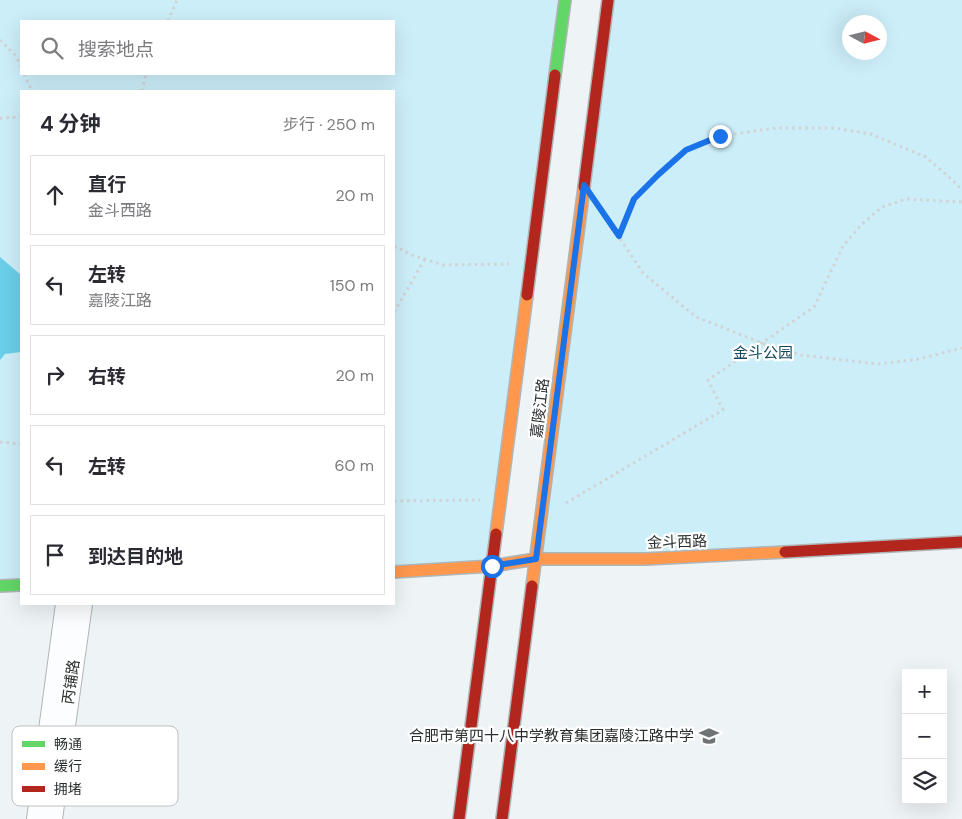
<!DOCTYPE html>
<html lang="zh">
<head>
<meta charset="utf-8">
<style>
  body { margin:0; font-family:"DM Sans","Noto Sans SC",sans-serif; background:#f7f7f7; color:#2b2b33 }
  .controls { position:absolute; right:15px; bottom:15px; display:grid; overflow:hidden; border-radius:0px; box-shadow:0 5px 20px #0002 }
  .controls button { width:45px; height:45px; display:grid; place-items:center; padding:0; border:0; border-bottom:1px solid #e1e1e2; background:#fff; color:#2b2b33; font:25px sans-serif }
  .compass { position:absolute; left:842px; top:15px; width:45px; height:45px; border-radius:50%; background:#fff; box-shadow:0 5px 20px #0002; rotate:97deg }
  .stop { position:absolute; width:15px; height:15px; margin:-11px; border:4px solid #1a73e8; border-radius:50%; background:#fff }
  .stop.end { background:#1a73e8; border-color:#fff; box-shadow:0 1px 5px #0008 }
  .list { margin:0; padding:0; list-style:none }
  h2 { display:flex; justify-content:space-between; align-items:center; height:65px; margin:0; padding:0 20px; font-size:21px }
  h2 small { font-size:16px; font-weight:400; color:#7c7c81 }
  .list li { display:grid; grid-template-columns:32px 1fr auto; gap:15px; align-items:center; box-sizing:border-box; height:80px; margin:0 10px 10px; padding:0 10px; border:1px solid #e1e1e2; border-radius:0px }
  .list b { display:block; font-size:19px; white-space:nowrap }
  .list p { margin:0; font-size:16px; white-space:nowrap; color:#7c7c81 }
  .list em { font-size:16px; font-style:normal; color:#7c7c81 }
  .icon { flex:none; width:28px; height:28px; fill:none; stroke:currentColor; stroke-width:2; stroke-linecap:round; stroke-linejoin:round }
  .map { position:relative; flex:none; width:962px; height:819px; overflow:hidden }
  .search { position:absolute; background:#fff; box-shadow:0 5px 20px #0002; left:20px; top:20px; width:375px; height:55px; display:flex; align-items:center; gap:12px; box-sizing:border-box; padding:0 18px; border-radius:0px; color:#7c7c81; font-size:19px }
  .panel { position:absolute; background:#fff; box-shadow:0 5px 20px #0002; left:20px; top:90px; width:375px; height:515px; border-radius:0px }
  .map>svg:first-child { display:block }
  .green { fill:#cceef9; fill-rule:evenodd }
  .water { fill:#6bcfe9 }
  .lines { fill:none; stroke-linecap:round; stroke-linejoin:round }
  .street-casing { stroke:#b0b5b7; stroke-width:22 }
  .fast-casing { stroke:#b0b5b7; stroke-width:14 }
  .slow-casing { stroke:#b0b5b7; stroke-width:14 }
  .jam-casing { stroke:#b0b5b7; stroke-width:14 }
  .path { stroke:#d1d3d4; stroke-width:3; stroke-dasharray:2.5 4; stroke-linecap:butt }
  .street { stroke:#fcfdfe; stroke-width:20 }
  .fast { stroke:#63d668; stroke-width:11 }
  .slow { stroke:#ff974d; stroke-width:11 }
  .jam { stroke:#b3261e; stroke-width:11 }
  .route { stroke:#1a73e8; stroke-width:6 }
  .labels { text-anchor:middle; stroke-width:4.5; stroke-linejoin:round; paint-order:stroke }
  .park-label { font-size:15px; fill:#104959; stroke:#fff }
  .street-label { font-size:15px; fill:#2a2e2f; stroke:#fff }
  .poi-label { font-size:15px; fill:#2a2e2f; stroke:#fff; text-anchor:end }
  .key { fill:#fff; stroke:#bfc0c1; stroke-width:1 }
  .key-label { font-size:14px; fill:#2a2e2f }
</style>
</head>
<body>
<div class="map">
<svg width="962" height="819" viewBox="0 0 962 819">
  <rect width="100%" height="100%" fill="#eef4f6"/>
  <!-- green -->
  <path class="green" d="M0,0H565L492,566L394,572V91H21V585L0,586ZM21,21H394V74H21Z
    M608,0H962V542L536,559ZM850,22H880V52H850Z"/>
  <!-- water -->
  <path class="water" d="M0,257L21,275V352L5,354L0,360Z"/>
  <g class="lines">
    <defs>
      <path id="street" d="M37,819L66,604
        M52,819L82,604"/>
      <path id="fast" d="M555,75L565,0
        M0,586L21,585"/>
      <path id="slow" d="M496,534L527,295
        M394,572L492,566L536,559H646L785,552
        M532,586L584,187"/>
      <path id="jam" d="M584,187L608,0
        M527,295L555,75
        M785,552L962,542
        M459,819L496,534
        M502,819L532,586"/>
    </defs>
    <!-- street casing -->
    <use href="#street" class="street-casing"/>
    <!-- fast casing -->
    <use href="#fast" class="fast-casing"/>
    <!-- slow casing -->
    <use href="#slow" class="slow-casing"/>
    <!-- jam casing -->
    <use href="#jam" class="jam-casing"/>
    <!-- path -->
    <path class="path" d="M168,21L177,0
      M0,40L16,56L21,67
      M24,74L32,91
      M142,91L146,74
      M0,118L21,117
      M602,212L643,273L696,317L762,343L801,355L879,364L919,359L962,348
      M619,236L634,199L686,150L720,136L776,128H834L871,134L926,157L958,185L962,191
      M394,246L414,256L443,265L509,264
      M394,312L425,259
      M0,442L21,444
      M394,501L480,500
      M566,503L723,410L708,380L814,307L843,246L862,224L882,207L906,199L962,202"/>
    <!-- street -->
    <use href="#street" class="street"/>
    <!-- fast -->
    <use href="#fast" class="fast"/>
    <!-- slow -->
    <use href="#slow" class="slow"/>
    <!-- jam -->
    <use href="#jam" class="jam"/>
  </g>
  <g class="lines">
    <!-- route -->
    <path class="route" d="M492,566L536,559L584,185L619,236L634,199L658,175L686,150L720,136"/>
  </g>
  <!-- icons -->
  <defs>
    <symbol id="school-bare" viewBox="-9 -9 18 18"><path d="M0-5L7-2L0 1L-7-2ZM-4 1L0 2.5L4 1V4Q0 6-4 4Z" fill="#6f7375" stroke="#fff" stroke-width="2.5" paint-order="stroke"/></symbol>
  </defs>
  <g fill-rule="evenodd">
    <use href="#school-bare" x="695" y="722" width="28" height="28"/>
  </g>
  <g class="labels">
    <!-- park labels -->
    <g class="park-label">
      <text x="763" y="358">金斗公园</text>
    </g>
    <!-- street labels -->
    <g class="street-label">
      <text transform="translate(540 408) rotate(-83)" y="5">嘉陵江路</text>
      <text transform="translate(677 542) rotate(-2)" y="5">金斗西路</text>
      <text transform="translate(71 682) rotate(-82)" y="5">丙铺路</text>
    </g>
    <!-- poi labels -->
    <g class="poi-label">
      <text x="694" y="741">合肥市第四十八中学教育集团嘉陵江路中学</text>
    </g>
  </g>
  <!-- legend -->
  <rect x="12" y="726" width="166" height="80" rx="8" class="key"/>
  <rect x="22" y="741" width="23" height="6" fill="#63d668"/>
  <rect x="22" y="763" width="23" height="7" fill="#ff974d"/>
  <rect x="22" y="786" width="23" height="6" fill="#b3261e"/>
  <g class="key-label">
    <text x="54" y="749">畅通</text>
    <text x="54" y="771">缓行</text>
    <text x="54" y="794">拥堵</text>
  </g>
</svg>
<div class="controls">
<button>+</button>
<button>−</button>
<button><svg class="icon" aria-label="layers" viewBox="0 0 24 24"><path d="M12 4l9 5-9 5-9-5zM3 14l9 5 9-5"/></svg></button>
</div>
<svg class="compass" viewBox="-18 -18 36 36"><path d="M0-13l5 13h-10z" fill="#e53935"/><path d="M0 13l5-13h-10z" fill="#7c7c81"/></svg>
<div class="stop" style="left:492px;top:566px"></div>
<div class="stop end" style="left:720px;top:136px"></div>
<div class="search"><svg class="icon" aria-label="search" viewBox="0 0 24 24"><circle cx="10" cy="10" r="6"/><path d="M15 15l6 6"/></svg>搜索地点</div>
<section class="panel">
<h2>4 分钟<small>步行 · 250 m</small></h2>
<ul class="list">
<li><svg class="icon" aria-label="ahead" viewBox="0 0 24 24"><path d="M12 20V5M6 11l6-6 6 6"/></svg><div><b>直行</b><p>金斗西路</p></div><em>20 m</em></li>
<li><svg class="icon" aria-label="left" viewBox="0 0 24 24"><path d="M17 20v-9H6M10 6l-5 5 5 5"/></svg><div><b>左转</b><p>嘉陵江路</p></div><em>150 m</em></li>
<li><svg class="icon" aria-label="right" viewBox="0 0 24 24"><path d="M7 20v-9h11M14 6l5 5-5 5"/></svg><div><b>右转</b></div><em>20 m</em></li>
<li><svg class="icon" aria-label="left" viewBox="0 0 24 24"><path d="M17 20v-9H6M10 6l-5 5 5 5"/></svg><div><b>左转</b></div><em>60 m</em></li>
<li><svg class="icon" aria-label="arrive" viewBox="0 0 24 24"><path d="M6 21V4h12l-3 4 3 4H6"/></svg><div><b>到达目的地</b></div></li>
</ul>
</section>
</div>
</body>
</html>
